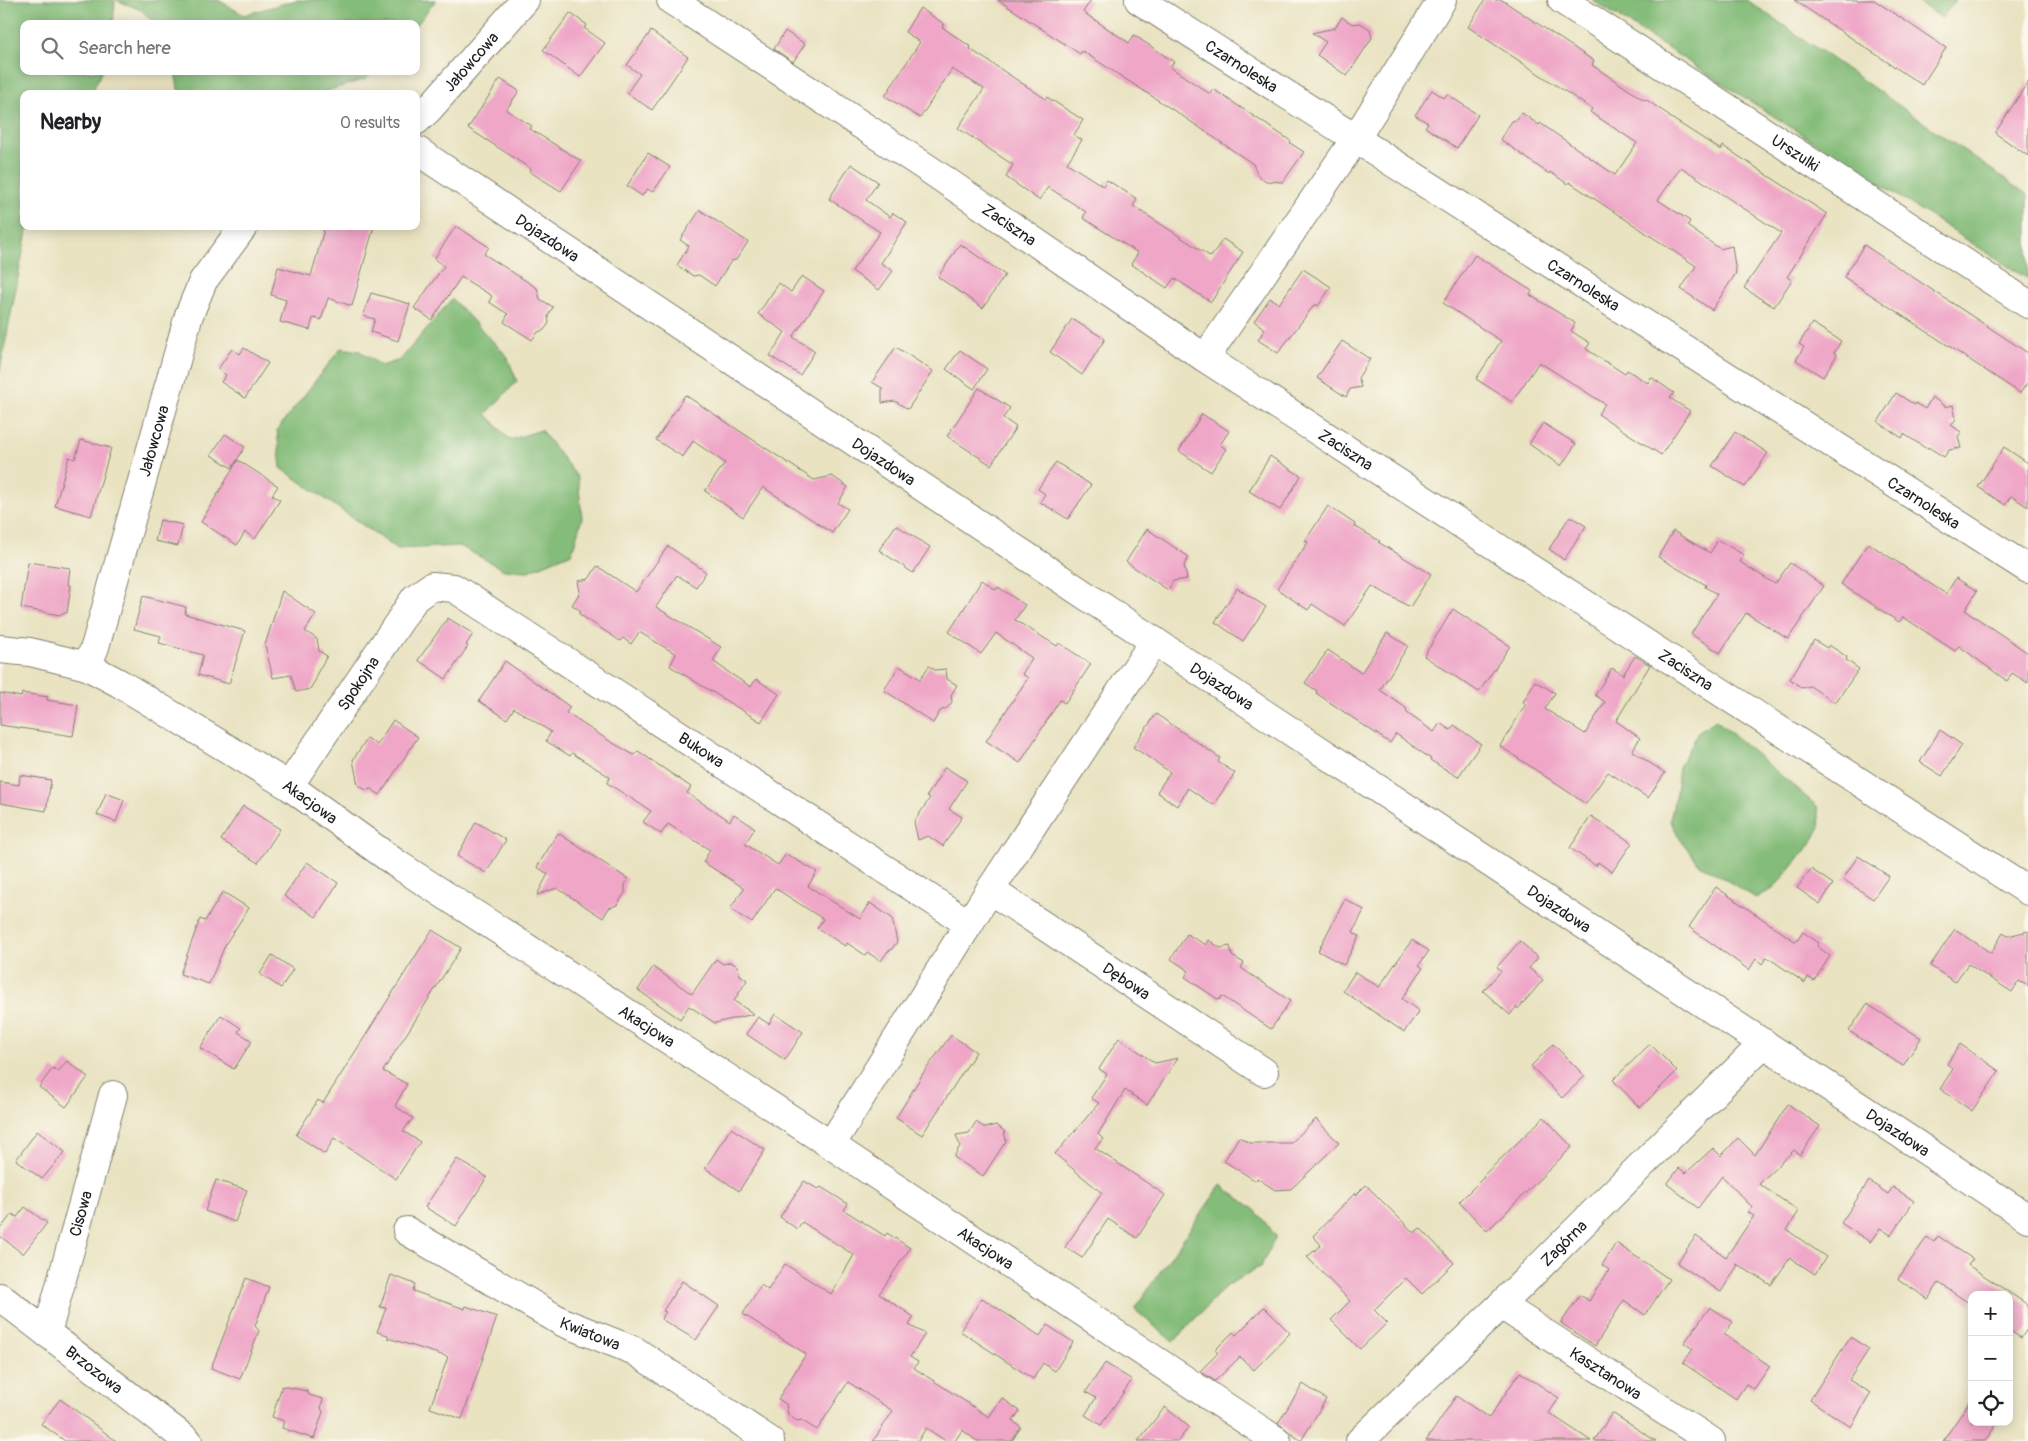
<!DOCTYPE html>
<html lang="en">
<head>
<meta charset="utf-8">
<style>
  body { margin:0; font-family:Pangolin,sans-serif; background:#f2f2f2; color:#202124 }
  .controls { position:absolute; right:15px; bottom:15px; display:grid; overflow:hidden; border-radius:10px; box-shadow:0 2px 12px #0003 }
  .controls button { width:45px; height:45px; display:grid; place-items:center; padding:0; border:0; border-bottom:1px solid #e0e0e0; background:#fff; color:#202124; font:25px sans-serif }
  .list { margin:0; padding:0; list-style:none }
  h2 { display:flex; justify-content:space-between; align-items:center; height:65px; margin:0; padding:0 20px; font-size:21px }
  h2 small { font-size:16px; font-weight:400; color:#757577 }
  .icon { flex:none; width:28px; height:28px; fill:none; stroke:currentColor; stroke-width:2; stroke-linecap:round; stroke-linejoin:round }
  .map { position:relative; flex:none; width:2028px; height:1441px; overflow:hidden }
  .search { position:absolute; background:#fff; box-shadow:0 2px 12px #0003; left:20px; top:20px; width:400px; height:55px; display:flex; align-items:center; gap:12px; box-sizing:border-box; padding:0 18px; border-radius:10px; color:#757577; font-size:19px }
  .panel { position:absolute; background:#fff; box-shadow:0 2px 12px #0003; left:20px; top:90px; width:400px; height:140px; border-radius:10px }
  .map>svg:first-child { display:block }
  .forest { fill:#84bc79; stroke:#506c4a }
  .building { fill:#efa6c7 }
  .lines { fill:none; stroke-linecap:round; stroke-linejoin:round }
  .minor-casing { stroke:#82806f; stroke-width:30 }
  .minor { stroke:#fff; stroke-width:28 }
  .labels { text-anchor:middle; stroke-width:5; stroke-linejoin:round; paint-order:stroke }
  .street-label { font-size:16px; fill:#1c1c1c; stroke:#fbf7ec }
</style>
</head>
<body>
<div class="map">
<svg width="2028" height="1441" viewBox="0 0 2028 1441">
  <rect width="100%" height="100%" fill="#fbf7ec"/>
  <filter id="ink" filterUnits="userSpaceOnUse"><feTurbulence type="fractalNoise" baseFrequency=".02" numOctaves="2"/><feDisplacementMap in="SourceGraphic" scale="10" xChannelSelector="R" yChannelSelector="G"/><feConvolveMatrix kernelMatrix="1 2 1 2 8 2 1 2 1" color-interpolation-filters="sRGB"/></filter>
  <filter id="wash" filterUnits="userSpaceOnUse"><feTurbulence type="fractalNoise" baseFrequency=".0096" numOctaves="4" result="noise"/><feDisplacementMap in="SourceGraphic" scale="20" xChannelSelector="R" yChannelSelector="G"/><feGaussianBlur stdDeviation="1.12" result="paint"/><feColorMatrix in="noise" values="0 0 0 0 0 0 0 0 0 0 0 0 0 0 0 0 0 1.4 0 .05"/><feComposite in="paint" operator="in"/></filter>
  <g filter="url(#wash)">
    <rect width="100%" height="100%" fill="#e9e3c2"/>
    <!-- forest -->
    <path class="forest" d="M0,0H115L113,24H24V71H102L91,94H24V226H28L0,370Z
      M116,0H218L244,15L296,0H436L416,26V24H155L141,10Z
      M1592,0H1747L2028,195V279Z
      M1915,0H1955L1942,18Z
      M175,71H374L366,79L317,94H179Z
      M452,299L507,356L517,381L486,414L510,440L541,430L578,478L582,518L572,553L529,571L504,570L460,546L397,549L281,468L277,430L341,348L360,351L381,366L400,360Z
      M1716,720L1818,807L1820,827L1810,845L1773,889L1756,898L1698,863L1680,839L1670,820L1676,793L1679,767L1699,731Z
      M1221,1185L1255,1210L1276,1236L1261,1266L1226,1286L1173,1342L1134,1309Z"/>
    <g id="blocks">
      <!-- building -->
      <path class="building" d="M998,0H1091L1083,12L1129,43L1134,35L1174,62L1170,67L1210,94L1213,89L1291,141L1290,143L1304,152L1283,182L1266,181L1258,176L1253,164L1181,115L1082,51L1080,54Z
        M1485,0H1502L1594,61L1592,65L1644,100L1645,99L1669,115L1668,116L1721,150L1723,146L1827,214L1787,277L1792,280L1774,307L1744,288L1781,233L1681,167L1658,200L1690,221L1687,226L1720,249L1732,246L1736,273L1712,310L1681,289L1696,266L1569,182L1568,184L1550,172L1549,174L1500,139L1512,121L1517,120L1522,113L1539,125L1540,123L1615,175L1637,143L1590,112L1592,109L1468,27Z
        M1794,0H1874L1946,48L1922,85Z
        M920,8L944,24L942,27L971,47L970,49L1046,99L1047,97L1083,120L1074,135L1082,140L1067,163L1103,186L1107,180L1137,199L1133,206L1211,257L1223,239L1243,252L1211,302L1174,278L1167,288L1131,264L1138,253L1083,218L1086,212L1048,187L1039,200L1006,177L1013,165L958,128L984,89L952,69L920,118L885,96L920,42L905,32Z
        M570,13L587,25L584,28L605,43L580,77L543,50Z
        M1342,17L1352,24L1360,23L1370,29L1372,38L1347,76L1317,55L1326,42L1312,33L1335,28Z
        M651,31L688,57L652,110L627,93L640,74L627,65Z
        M785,31L805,44L793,62L774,49Z
        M500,79L519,91L506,110L532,126L530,129L581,161L561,191L530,172L531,169L468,128Z
        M2028,82V156L1995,133Z
        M1432,90L1444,98L1447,94L1478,115L1457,148L1425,127L1428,123L1415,115Z
        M648,153L670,167L653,192L647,189L642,196L627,186Z
        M851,164L878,182L866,200L890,217L893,213L907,222L881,263L893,271L879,290L852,271L880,232L829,199Z
        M700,210L748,242L736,260L731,261L715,286L699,275L693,276L677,265L689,246L680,240Z
        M325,226H374L352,306L328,298L321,320L313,318L310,330L280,322L286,300L271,295L278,267L311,276Z
        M456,226L489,247L484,254L537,288L540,299L553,307L548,316L549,323L544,330L538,332L532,340L504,322L508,314L489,302L492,296L461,277L432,320L414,308L444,266L434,259Z
        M960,244L1005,275L983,308L938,277Z
        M1864,245L2028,353V382L2020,393L1844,277Z
        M1475,255L1532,291L1530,295L1575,323L1571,331L1590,343L1586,349L1625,374L1627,370L1648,383L1651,377L1674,393L1670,398L1690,411L1661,455L1598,414L1605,404L1539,362L1512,402L1476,379L1501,341L1443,303Z
        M1303,269L1331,287L1318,306L1315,304L1278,353L1258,340L1265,329L1254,321L1270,298L1279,304Z
        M802,276L824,291L793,337L815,351L800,375L770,356L785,332L758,314L779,283L791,292Z
        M371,293L410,304L398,341L371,332L375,319L363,316Z
        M1072,319L1105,339L1082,375L1050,352Z
        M1812,323L1841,341L1834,353L1837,355L1823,377L1796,360L1804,347L1799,344Z
        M1342,341L1370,359L1358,378L1361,387L1350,389L1346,397L1317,378Z
        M896,347L933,371L908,409L895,401L882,403V388L872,382Z
        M244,348L268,363L245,398L221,382L226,375L218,369L232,349L240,354Z
        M960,350L987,369L974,389L946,369Z
        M979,388L1010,408L1003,418L1016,427L991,465L947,436Z
        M1896,393L1915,405L1916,403L1925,409L1932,397L1946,407L1953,405L1956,419L1951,425L1961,432L1958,437L1961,448L1949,450L1944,457L1928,447L1927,449L1904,434L1902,438L1878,422Z
        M685,395L814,480L832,476L848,487L838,503L848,509L832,533L763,487L743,517L705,491L725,463L693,441L683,457L656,440Z
        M1202,414L1229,431L1220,445L1226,449L1211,472L1179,451Z
        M1543,423L1576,444L1561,466L1529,444Z
        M1735,432L1768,453L1745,487L1712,466Z
        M225,434L245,447L232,468L211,455Z
        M81,440L111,448L91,516L55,506L69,457L75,459Z
        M2004,447L2028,463V507L2011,496L2005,505L1978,487Z
        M1270,456L1301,476L1280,510L1249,491Z
        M238,460L278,486L272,495L280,500L255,539L245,532L237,545L201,522Z
        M1056,462L1091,485L1068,519L1040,502L1045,494L1038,489Z
        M1328,506L1355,524L1354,526L1380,541L1378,542L1431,574L1410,607L1372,586L1345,626L1312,604L1308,610L1277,589L1308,542L1305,541Z
        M1570,516L1586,526L1564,560L1549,549Z
        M160,520L183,525L178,546L155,541Z
        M896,525L930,547L913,573L879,550Z
        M1147,529L1189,557L1184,565L1187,579L1173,581L1168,590L1126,562Z
        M1673,531L1710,553L1718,540L1744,555L1740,562L1775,584L1790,563L1824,586L1788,639L1746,613L1720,653L1691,634L1717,594L1705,587L1706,585L1658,557Z
        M1868,543L1946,594L1956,578L1977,591L1965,610L2028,653V683L2012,673L2007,681L1959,646L1955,651L1903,617L1899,622L1841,584Z
        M668,546L706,572L696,587L677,575L656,607L721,647L713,661L731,674L751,687L756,679L779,694L761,722L670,666L676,654L639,632L631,644L623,638L620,641L579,614L581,611L572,605L580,592L578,581L589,579L597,566L636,592Z
        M28,562L70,568L68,585H71L67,613H62L60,615L21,608Z
        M982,580L996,590L998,587L1025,605L1015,620L1057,646L1059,643L1091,664L1065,703L1060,700L1020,763L986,741L1028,678L1022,674L1032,658L996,633L981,654L949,632Z
        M1237,588L1266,607L1243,641L1215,622Z
        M282,591L316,614L305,631L317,639L319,651L327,656L316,675V679L310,689L296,692L291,675L273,678L265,645Z
        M143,596L186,607L185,614L245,631L229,684L198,675L203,655L159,643L161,636L134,629Z
        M1453,609L1510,646L1479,692L1424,656Z
        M448,618L473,634L466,645L468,646L446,679L418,660Z
        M1387,633L1408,646L1380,690L1406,708L1407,713L1434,732L1440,723L1450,730L1454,725L1481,744L1458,777L1430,760L1431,759L1396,734L1390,743L1316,693L1317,691L1305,683L1328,650L1361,673Z
        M1814,640L1827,648L1829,645L1847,657L1846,660L1859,669L1835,703L1810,686L1802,688L1790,679Z
        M1635,656L1650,665L1616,721L1640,738L1632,751L1665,773L1648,798L1608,772L1586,804L1500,746L1526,704L1523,702L1535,681L1555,693L1545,709L1585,734L1605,702L1595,695L1612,668L1623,675Z
        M505,661L570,707L566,713L611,742L634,755L638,751L691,787L687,793L730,821L734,814L755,828L745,844L778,865L786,854L817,872L808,886L860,919L870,903L892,918L897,942L891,950L887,952L881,961L867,952L865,955L847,943L845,946L817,928L823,919L775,888L752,923L730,909L744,888L703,862L710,850L668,824L661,834L643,822L651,811L607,783L610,777L572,753L570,756L546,741L551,732L514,708L507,719L479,701Z
        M899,666L920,679L929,666L935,670L946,669L947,679L957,685L951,695L952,702L947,708L940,711L933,723L884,690Z
        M0,693L21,697L22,693L48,697L47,700L78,705L73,736L0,725Z
        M1156,714L1220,758L1218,762L1235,773L1213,805L1188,788L1177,806L1157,792L1170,772L1133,747Z
        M393,720L418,737L380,795L371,789L366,790L358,785L353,760L367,738L377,745Z
        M1940,730L1962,745L1942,776L1920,762Z
        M945,767L967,781L949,809L962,817L943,846L928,836L918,840L914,822L930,798L927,796Z
        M20,775L51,780L46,811L0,803V782L19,785Z
        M106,793L124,800L116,822L97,815Z
        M243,806L280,829L258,863L221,840Z
        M1591,816L1632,843L1612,872L1598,862L1596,866L1570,848Z
        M476,822L506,840L486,873L457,856Z
        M558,833L628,879L625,885V893L617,905L609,908L603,918L557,888L537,895L548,874L537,867Z
        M1858,856L1889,876L1873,899L1843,879Z
        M307,862L338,883L316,917L284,896Z
        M1811,869L1833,884L1820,904L1797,888Z
        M1716,887L1796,942L1803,932L1819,943L1817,946L1830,956L1814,981L1808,977L1805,983L1767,957L1762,964L1756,959L1749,970L1689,927Z
        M223,892L249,908L226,943L209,984L180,974L200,919L205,921Z
        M1345,899L1364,910L1353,932L1359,936L1344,965L1318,951Z
        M1955,929L1991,953L2003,933L2008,936L2028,931V986L2019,981L2012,992L1968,964L1955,982L1930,966Z
        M432,930L461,948L383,1071L407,1084L395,1106L413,1118L403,1131L420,1142L396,1179L334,1138L325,1154L296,1135L318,1100L323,1103Z
        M1187,934L1206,945L1209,940L1220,948L1230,946L1232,956L1244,963L1241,968L1290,1001L1271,1029L1222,996L1219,1000L1185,977L1189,971L1171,959Z
        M1412,940L1429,951L1419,965L1423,968L1402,999L1419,1011L1404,1032L1343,991L1355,972L1379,987Z
        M1520,941L1538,958L1529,968L1543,980L1518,1009L1516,1007L1510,1015L1483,991L1501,971L1497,967Z
        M272,955L293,969L281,988L260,974Z
        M716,959L723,964L731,962L738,967L740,975L747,980L734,1001L754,1014L715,1023L689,1006L680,1019L638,990L653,967L692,994Z
        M1867,1004L1921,1038L1903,1066L1849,1031Z
        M775,1014L803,1032L785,1060L746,1034L758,1017L769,1024Z
        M221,1015L241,1028L238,1032L252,1041L234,1069L200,1048Z
        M951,1035L976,1052L922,1135L896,1118L924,1072Z
        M1119,1038L1155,1063L1178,1058L1147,1105L1125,1090L1098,1134L1103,1139L1095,1148L1165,1195L1137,1238L1108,1219L1082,1258L1065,1247L1102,1193L1055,1154L1099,1103L1091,1098L1107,1074L1099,1069Z
        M1553,1044L1585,1076L1562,1098L1531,1066Z
        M1650,1044L1677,1071L1640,1108L1613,1080Z
        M1960,1044L1999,1071L1972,1111L1940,1089L1953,1069L1947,1064Z
        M67,1061L88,1077L66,1107L39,1087L53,1068L58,1072Z
        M1788,1104L1820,1126L1800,1155L1794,1150L1759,1184L1799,1211L1787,1230L1826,1257L1815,1274L1790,1258L1771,1285L1735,1263L1738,1265L1721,1292L1677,1263L1696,1236L1726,1257L1754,1216L1748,1212L1752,1207L1722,1176L1698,1208L1667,1184L1679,1168L1686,1173L1713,1148L1721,1156L1738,1138L1755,1155Z
        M1544,1117L1572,1147L1487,1231L1459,1202L1484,1177L1483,1176Z
        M1316,1119L1339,1143L1291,1189L1275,1190L1257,1178L1256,1181L1224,1161L1239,1137L1250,1143H1291Z
        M976,1122L985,1128L996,1125L1004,1131L1006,1141L983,1176L954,1157L960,1146L956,1135L969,1133Z
        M731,1128L765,1150L739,1191L705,1168Z
        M37,1131L65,1152L42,1179L16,1160Z
        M457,1159L487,1177L456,1226L425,1207Z
        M216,1180L247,1190L235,1222L205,1211Z
        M804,1181L818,1189L821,1187L848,1204L844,1210L885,1236L887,1233L910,1248L879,1294L914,1317L909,1325L925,1334L910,1357L918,1362L914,1368L989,1417L1002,1398L1020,1411L1013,1421L1021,1427L1012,1441H977L962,1430L955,1441H946L926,1428L918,1441H873L893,1411L848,1382L817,1430L801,1420L797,1421L788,1415L786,1404L778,1399L806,1354L743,1314L761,1285L768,1290L785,1264L831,1294L854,1255L802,1222L797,1229L780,1217Z
        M1869,1181L1888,1194L1893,1187L1914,1201L1891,1235L1880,1228L1870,1242L1841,1223Z
        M1366,1185L1414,1233L1420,1228L1454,1263L1422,1294L1406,1278L1374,1310L1387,1323L1360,1349L1331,1320L1350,1301L1307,1257L1321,1245L1313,1236L1355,1193L1356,1195Z
        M25,1207L47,1223L23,1254L0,1236V1229L12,1214L17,1217Z
        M1938,1236L1973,1259L1968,1265L2028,1305V1328L2021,1338L2009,1330V1295H1972V1305L1939,1283L1928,1299L1898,1279L1927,1237L1934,1242Z
        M1616,1243L1669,1279L1645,1315L1624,1300L1595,1346L1561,1323L1580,1295L1589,1301L1609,1270L1602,1265Z
        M391,1275L415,1284L413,1291L465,1309L466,1306L497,1317L462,1419L430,1408L448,1357L388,1338V1335L377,1332L386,1308L380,1307Z
        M246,1278L269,1287L255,1326L259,1331L240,1379L211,1368Z
        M682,1281L719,1306L696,1340L661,1319L666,1312L663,1311Z
        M982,1298L1040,1336L1047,1325L1073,1342L1055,1371L1043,1363L1033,1379L960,1331Z
        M1264,1307L1290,1333L1254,1370L1240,1357L1215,1381L1200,1371L1218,1353L1215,1350L1233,1332L1236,1335Z
        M1710,1307L1733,1322L1724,1334L1770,1366L1754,1389L1746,1384L1736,1399L1683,1363L1693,1349L1684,1343Z
        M1850,1337L1869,1349L1849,1380L1871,1393L1851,1427L1810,1400Z
        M1105,1363L1132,1380L1101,1425L1085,1415L1096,1398L1086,1392Z
        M1520,1372L1559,1398L1549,1413L1591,1441H1426L1456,1396L1489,1418Z
        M1303,1384L1326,1399L1301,1441L1278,1423Z
        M282,1386L307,1391L309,1395L323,1399L321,1408L323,1412L314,1439L282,1428L284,1421L272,1417Z
        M1972,1398V1422H1998L1985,1441H1943Z
        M60,1399L82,1415L116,1441H65L41,1424Z
        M1165,1407L1189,1427L1178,1441H1138Z
        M1612,1413L1656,1441H1594Z"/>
    </g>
  </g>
  <g filter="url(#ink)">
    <use href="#blocks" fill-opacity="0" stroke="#82806f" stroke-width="1"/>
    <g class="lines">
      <defs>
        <g id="minor">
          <path id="s1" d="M671,0L927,168L1205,358L2028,891"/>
          <path id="s2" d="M1139,0L2028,569"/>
          <path id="s3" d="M1562,0L2028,304"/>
          <path id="s4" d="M416,121L428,110L525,0"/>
          <path id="s5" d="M416,150L1154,641L2028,1218"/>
          <path d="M1205,358L1356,138L1442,0"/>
          <path id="s6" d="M0,649L30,652L87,666L119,683L289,786L397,864L831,1145L1277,1441"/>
          <path id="s7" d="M87,666L95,647L189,315L203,281L244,226"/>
          <path id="s8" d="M289,786L415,598L432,586L454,588L969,924"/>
          <path id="s9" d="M990,890L1264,1072"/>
          <path d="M831,1145L990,890L1154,641"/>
          <path id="s10" d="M407,1231L562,1322L635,1351L770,1441"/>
          <path id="s11" d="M0,1297L188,1441"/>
          <path id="s12" d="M1501,1305L1711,1441"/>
          <path id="s13" d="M47,1333L113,1095"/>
          <path id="s14" d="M1360,1441L1501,1305L1764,1043"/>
        </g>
      </defs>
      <!-- minor casing -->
      <use href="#minor" class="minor-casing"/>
      <!-- minor -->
      <use href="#minor" class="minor"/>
    </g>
  </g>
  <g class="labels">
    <!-- street labels -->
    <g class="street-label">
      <text dy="6" stroke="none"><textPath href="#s4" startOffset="81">Jałowcowa</textPath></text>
      <text dy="6" stroke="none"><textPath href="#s2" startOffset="122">Czarnoleska</textPath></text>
      <text dy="6" stroke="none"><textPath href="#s3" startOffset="279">Urszulki</textPath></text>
      <text dy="6" stroke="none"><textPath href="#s1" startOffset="406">Zaciszna</textPath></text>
      <text dy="6" stroke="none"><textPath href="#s5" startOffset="158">Dojazdowa</textPath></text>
      <text dy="6" stroke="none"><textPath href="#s2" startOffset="528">Czarnoleska</textPath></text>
      <text dy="6" stroke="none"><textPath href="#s7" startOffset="235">Jałowcowa</textPath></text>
      <text dy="6" stroke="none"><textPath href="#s1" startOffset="811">Zaciszna</textPath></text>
      <text dy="6" stroke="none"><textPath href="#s5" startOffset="562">Dojazdowa</textPath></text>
      <text dy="6" stroke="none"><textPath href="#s2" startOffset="932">Czarnoleska</textPath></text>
      <text dy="6" stroke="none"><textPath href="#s1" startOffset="1216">Zaciszna</textPath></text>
      <text dy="6" stroke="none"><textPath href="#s8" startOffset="124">Spokojna</textPath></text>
      <text dy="6" stroke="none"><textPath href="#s5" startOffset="968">Dojazdowa</textPath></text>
      <text dy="6" stroke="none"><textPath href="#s8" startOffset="565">Bukowa</textPath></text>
      <text dy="6" stroke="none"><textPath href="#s6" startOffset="350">Akacjowa</textPath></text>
      <text dy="6" stroke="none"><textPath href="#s5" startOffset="1372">Dojazdowa</textPath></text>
      <text dy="6" stroke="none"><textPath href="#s9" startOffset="164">Dębowa</textPath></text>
      <text dy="6" stroke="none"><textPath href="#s6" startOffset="755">Akacjowa</textPath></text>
      <text dy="6" stroke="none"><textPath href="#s5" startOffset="1778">Dojazdowa</textPath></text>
      <text dy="6" stroke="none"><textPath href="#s13" startOffset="124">Cisowa</textPath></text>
      <text dy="6" stroke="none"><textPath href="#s14" startOffset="284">Zagórna</textPath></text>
      <text dy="6" stroke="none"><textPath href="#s6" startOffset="1160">Akacjowa</textPath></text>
      <text dy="6" stroke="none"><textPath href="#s10" startOffset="210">Kwiatowa</textPath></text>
      <text dy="6" stroke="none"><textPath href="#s11" startOffset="119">Brzozowa</textPath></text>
      <text dy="6" stroke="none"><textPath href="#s12" startOffset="125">Kasztanowa</textPath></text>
    </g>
  </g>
</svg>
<div class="controls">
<button>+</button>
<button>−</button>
<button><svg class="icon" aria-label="locate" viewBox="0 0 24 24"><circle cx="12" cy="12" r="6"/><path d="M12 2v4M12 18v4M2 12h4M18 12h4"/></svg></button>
</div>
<div class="search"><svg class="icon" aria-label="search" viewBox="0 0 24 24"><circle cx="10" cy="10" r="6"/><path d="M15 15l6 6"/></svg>Search here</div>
<section class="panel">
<h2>Nearby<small>0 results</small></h2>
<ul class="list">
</ul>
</section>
</div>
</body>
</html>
